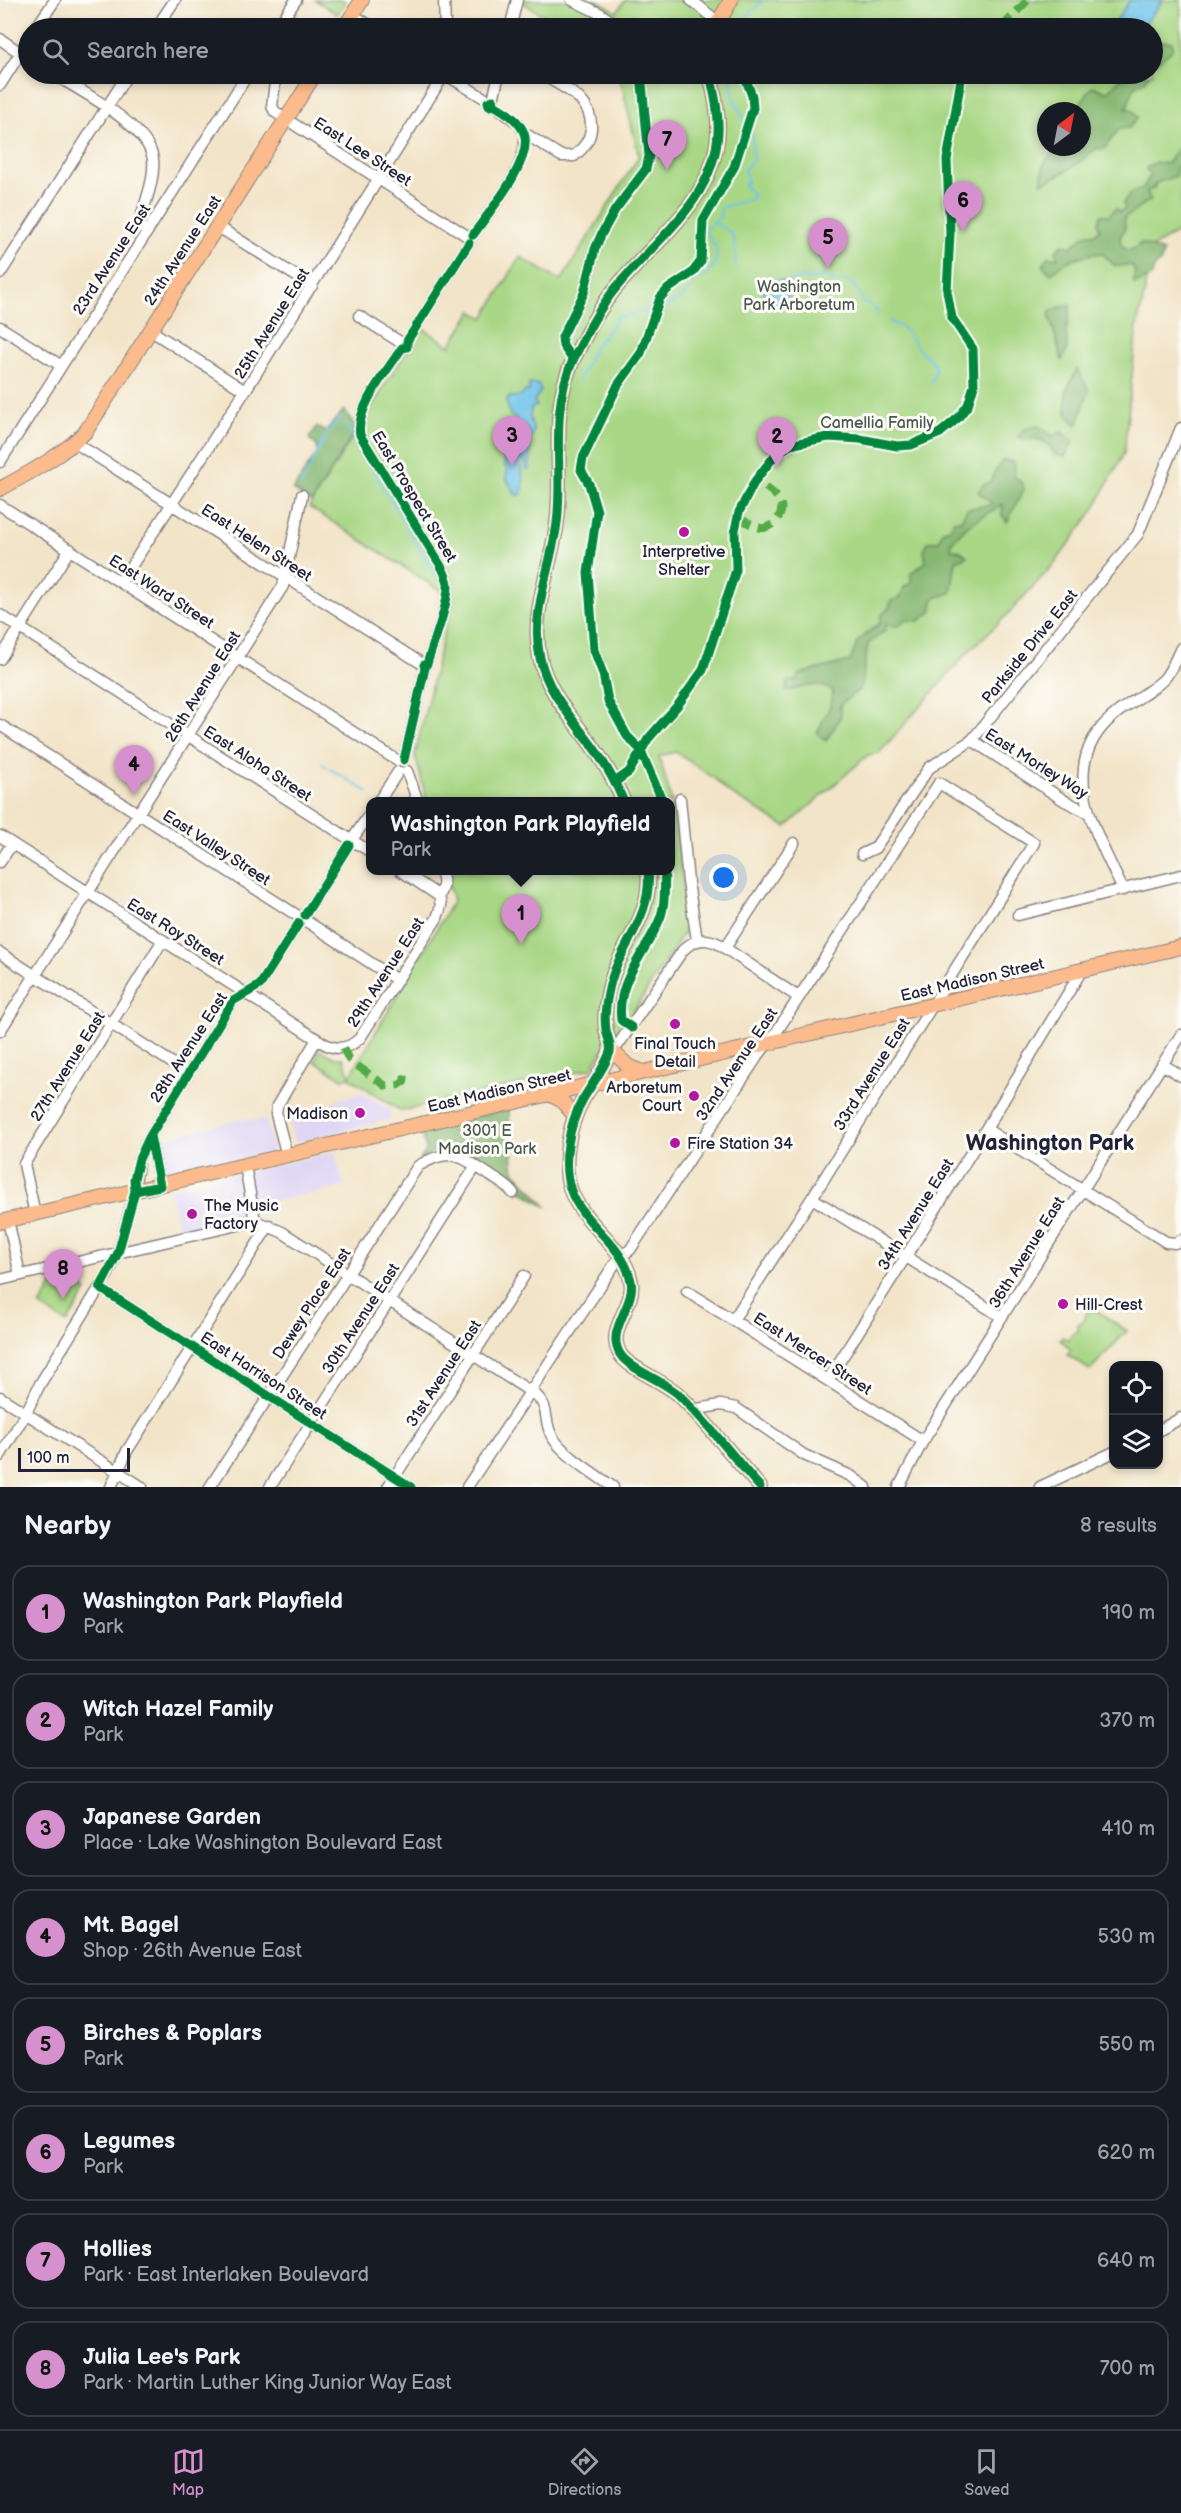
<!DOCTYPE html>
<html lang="en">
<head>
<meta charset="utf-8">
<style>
  body { margin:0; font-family:"Balsamiq Sans",sans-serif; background:#242831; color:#f1f3f6 }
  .controls { position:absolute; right:18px; bottom:18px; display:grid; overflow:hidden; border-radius:12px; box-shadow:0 3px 9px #0003 }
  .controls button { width:54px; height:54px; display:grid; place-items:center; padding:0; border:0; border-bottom:2px solid #363941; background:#171b24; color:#f1f3f6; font:30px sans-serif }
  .compass { position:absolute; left:1037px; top:102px; width:54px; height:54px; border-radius:50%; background:#171b24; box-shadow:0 3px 9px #0003; rotate:32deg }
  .scale { position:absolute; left:18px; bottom:15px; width:112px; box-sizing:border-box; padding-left:6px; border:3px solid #22223b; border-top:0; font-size:16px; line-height:21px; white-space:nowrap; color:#22223b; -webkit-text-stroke:4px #fdfcf7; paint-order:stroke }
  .you { position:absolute; left:724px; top:878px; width:21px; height:21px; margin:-15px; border:4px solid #fff; border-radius:50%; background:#1a73e8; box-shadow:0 0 0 9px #1a73e833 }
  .badge { display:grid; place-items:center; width:39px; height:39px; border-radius:50%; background:#d690ce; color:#111; font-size:20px; font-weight:700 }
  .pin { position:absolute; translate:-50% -50px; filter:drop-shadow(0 2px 3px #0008) }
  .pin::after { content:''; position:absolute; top:32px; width:21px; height:18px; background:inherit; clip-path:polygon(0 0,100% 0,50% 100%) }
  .popup { position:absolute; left:366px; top:797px; width:309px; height:78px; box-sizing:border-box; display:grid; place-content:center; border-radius:12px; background:#171b24; filter:drop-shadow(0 2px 4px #0005); font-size:20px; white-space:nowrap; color:#9ea1a6 }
  .popup b { font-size:22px; color:#f1f3f6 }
  .popup::after { content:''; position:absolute; left:50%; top:100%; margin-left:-12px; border:12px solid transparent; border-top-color:#171b24 }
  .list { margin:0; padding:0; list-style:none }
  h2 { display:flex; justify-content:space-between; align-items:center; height:78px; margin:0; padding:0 24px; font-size:26px }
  h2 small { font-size:20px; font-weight:400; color:#9ea1a6 }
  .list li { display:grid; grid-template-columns:39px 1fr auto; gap:18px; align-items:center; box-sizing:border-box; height:96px; margin:0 12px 12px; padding:0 12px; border:2px solid #363941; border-radius:18px }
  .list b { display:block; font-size:22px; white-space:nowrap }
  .list p { margin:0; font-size:20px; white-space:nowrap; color:#9ea1a6 }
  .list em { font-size:20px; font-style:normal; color:#9ea1a6 }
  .icon { flex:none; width:33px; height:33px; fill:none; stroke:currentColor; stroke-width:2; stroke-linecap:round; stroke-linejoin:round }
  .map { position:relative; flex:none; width:1181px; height:1487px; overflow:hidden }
  .search { position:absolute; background:#171b24; box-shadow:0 3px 9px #0003; left:18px; right:18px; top:18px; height:66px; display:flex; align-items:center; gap:15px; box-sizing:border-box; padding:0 21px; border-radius:33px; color:#9ea1a6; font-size:22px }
  .sheet { height:942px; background:#171b24 }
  nav { display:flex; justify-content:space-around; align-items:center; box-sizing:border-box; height:84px; border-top:2px solid #363941; background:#171b24; font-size:16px; color:#9ea1a6 }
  nav a { display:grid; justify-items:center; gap:3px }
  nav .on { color:#d690ce }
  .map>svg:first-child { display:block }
  .built { fill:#dfd5f5 }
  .green { fill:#a9d785; stroke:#667c60; stroke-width:1.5; fill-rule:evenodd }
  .forest { fill:#86b872; stroke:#546d56; stroke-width:1.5 }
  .water { fill:#6dc2e9; stroke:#487292; stroke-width:1.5 }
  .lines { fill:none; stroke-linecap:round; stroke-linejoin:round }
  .stream { stroke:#6dc2e9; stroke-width:2 }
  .minor-casing { stroke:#8a8382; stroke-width:13 }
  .major-casing { stroke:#8a8382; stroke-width:16 }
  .minor { stroke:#fff; stroke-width:10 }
  .major { stroke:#fbbb8c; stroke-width:14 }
  .quiet { stroke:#53aa46; stroke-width:8; stroke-dasharray:15 8; stroke-linecap:butt }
  .cycleway-casing { stroke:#fdfcf7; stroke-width:13 }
  .cycleway { stroke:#00873e; stroke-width:9 }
  .poi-dot { fill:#b5179e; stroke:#fdfcf7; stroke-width:2 }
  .labels { text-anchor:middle; stroke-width:6; stroke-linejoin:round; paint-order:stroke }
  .street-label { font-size:16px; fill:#22223b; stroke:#fdfcf7 }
  .park-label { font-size:16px; fill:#4a5851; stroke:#fdfcf7 }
  .poi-label { font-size:16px; fill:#22223b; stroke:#fdfcf7; text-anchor:start }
  .district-label { font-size:22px; font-weight:bold; fill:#22223b; stroke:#fdfcf7 }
</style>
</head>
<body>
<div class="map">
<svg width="1181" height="1487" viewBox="0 0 1181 1487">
  <rect width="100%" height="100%" fill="#fdfcf7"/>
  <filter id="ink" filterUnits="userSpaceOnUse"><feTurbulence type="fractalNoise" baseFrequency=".0167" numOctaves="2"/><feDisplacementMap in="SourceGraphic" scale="12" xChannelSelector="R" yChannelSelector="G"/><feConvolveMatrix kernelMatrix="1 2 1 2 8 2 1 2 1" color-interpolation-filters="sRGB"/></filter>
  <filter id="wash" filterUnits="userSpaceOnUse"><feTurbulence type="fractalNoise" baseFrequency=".008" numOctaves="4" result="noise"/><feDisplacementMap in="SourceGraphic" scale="24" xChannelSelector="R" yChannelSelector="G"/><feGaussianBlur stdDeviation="1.35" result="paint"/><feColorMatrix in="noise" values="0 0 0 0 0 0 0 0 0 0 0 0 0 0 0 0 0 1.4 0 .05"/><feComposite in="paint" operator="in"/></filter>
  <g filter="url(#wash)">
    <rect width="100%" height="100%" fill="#f2e4c8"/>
    <!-- built -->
    <path class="built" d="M362,1093L390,1110L391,1119L296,1142L294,1141L290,1118L334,1108L333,1101Z
      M266,1119L273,1149L271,1152L162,1175L154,1141L238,1120Z
      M335,1152L344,1187L243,1207L244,1216L179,1230L169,1189Z"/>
    <!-- green -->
    <path class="green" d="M315,0H343L346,2L337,14Z
      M519,0H597L617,12L625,0H1181V230L1154,246L1147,256L1145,292L1137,325L1124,453L1093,511L1055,563L1006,616L969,651L879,753L868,755L786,827L728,792L716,780L676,752L659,756L672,802L688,926L614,1042L601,1052L592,1068L401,1111L349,1077L343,1079L314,1061L320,1050L335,1058H343L350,1076L453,901L445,871L671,870V802L427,801L415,755L452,598L309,507L421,327L450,346L472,311L484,318L520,257L561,281L639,156L619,74H1152V28H563ZM1046,111H1082V147H1046Z
      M62,1275L87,1291L67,1323L40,1306L54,1283L51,1277Z
      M1089,1306L1127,1331L1090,1370L1067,1355L1071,1350L1060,1339L1063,1337L1069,1340L1072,1334L1078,1331V1324L1084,1321Z"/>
    <!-- forest -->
    <path class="forest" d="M1163,41L1172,42V50L1153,65L1154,44Z
      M1122,74H1149L1145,81L1135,86L1126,109H1131L1138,118L1129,128L1119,129L1104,149L1097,148C1081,162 1062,176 1041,183L1044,164L1056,148L1082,147L1081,102L1093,86L1107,92L1118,82Z
      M1181,142V166L1176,167V176L1156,183L1154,189L1147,191L1151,201C1139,204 1136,214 1124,217L1125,229L1120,237L1121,245L1128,250L1136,248L1141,243L1163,252L1161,261L1154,268L1151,277L1134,284L1135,272L1132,265L1115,266L1102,253C1084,254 1063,260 1051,274L1043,266L1047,257L1058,258L1056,251L1062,244L1071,247C1079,241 1084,232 1095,234L1100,229L1098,224L1101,215H1109L1116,208L1120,212L1125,209L1123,203C1128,195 1133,190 1143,188L1150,176L1146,168L1156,162L1167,164Z
      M1070,305C1070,313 1069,318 1067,326C1064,342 1072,342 1062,360L1049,314L1053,309Z
      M1077,369L1089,390L1077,425L1066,414V391Z
      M344,410L357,428L312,502L293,490L317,453V446L309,439L317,426L325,432Z
      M1039,426L1053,436L1062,432L1073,442L1065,457L1055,455C1047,441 1041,437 1025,440L1018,437L1024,429Z
      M1003,460L1012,462L1015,466L1013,475L1023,484L1024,489L1007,522L1002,515L1003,504L968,525L951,543V549L961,551L967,556L956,561L951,593L934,598L931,612L919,621L904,620L899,626L886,625V630L868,644L861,688L840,705L841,716L826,741L817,733L831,704L833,691C816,680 804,688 786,691L788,681H797L800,674L850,661L858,641L880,623L881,616L889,608L891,601L900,598L904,587L911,583V573L926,562L924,550L928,542L939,541L943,530L951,528L953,521L961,520L967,509L993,504L978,492L983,485L992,481L994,473Z
      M509,1109L510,1138L514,1171L547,1207L461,1152C447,1147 431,1151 420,1160L426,1150L422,1134L434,1132L433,1127Z"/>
    <!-- water -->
    <path class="water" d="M1130,0H1163L1142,28H1111Z
      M776,280L790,282L785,289L790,299L788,305L768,303L763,299V291L773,285Z
      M529,384H538L541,391L534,401L537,406L531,408L530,418L534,431L530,440V470L526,469V464L522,458C517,470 528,478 521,495H516L506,478L507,470L504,464L506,447L511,438H527V430L516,426L515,417H511L506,401L510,397L521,396L525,391H529Z"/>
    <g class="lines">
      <!-- stream -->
      <path class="stream" d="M736,28C742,16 755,11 763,0
        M715,223L730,232L734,238L736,267
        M840,281L851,282L860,294L863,303L870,304L878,313
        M790,282L801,277L811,280L823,275L828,280L835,281
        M692,284L697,278L707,275L712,267L715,266L717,249L706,232L707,228L721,216L720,208L751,199L754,196L744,185L748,181L744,170L753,159L752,135L734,99L730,74
        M889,321L904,329L920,351L933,362L936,370L930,384
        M578,381L595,346L614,324L616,318C638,310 676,312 689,289
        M345,423L436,576
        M314,459L327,433L340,417
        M307,473L314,460
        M301,485L306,475
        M322,764L368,792"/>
    </g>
  </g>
  <g filter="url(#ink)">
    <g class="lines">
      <defs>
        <path id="minor" d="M444,0L445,28
          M572,0L601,14L620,28
          M691,0L718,22
          M353,15L374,28
          M36,28L55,0
          M156,28L175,0
          M277,28L296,0
          M510,28L517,0
          M0,39L28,58
          M53,74C81,91 148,125 153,159C155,178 146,200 141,218L140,225L146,232
          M276,74L272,106L275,112L467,236
          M448,76L489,101
          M0,85L28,41
          M493,100L488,102L489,106L494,105L518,123L524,133L561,156H574C583,149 590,140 591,129C593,98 564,88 541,74
          M494,105L493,100L499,74
          M217,226L312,286
          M473,235C491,209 531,164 524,133
          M0,274L128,74
          M359,316L400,342
          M0,327L60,365
          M150,330L245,391
          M402,348C387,371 355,408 360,435L441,566C444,572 447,577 448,584C449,603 433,644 427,664L424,665L425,668L404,760
          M402,348L407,347V341L469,243
          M573,360L563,346L562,337L584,293L595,249L602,233L615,210L646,169L649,156L641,74
          M74,442L424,665
          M0,462L248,74
          M0,505L398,761
          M121,582L245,391L442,78
          M0,615L348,838
          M0,659L70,549
          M0,725L298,916
          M972,740L1065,801L1087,812
          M407,771L418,802
          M680,799L688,882L697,940
          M378,802L398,772
          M0,836L323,1043C337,1051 349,1049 360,1038L437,918L441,906L439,896
          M354,837L371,812
          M356,843L371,852
          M862,854L875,848L929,768L972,740L1138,534L1181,428
          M0,862L12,844
          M400,870L439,896
          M1123,890C1096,832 1052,762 1118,712C1132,701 1150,692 1163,680C1171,672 1176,658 1181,648
          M439,896C445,887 444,881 441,870
          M305,915L349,845
          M1018,915L1181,875
          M306,921L397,980
          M725,948L794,843
          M0,953L31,973
          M38,971L283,586L302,495
          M39,978L188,1073
          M0,1031L32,980
          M611,1050L618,1045L683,950C694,939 705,937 719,944L798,997
          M1162,1064L1181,1076
          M986,1129L1166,1242L1175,1243L1181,1240
          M150,1136L160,1186
          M287,1156L276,1114L277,1106L317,1039
          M245,1166L255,1221
          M812,1198L1002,1317
          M35,1214L24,1164L163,940
          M8,1220L20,1275
          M0,1280L255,1221L282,1232L528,1390
          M100,1288L411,1487
          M687,1291L923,1441
          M828,1380L986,1129L1082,970
          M533,1387L532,1392L528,1395V1390L533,1387L620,1256L630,1250L757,1057L777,1031L939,783L1034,843L812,1198L733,1320
          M532,1392C552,1406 542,1421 553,1438C565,1456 595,1474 613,1487
          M0,1397L142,1487
          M691,1410L721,1405L736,1408L804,1455L851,1476L866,1487
          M1158,1431L1181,1418
          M0,1456L26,1413L40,1384L108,1274L118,1253L132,1201L139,1159L150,1136L233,1001L260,985L299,923
          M111,1487L127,1451L269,1225
          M210,1487L418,1166C453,1145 461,1157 491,1176C498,1181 508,1186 513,1193
          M270,1487L476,1166
          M388,1487L524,1276
          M467,1487L528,1395
          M899,1487L923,1441L1181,1035
          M1040,1487L1114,1452"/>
        <path id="major" d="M344,28L362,0
          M715,28L731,0
          M0,489C27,474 65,454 86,431L315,74
          M624,802C614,779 602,758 587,739C568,713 547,690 540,658C530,613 551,568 557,523C564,467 548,411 574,358C587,332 600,306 619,284C658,238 715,198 718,132C719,112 714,93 710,74
          M648,870C653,919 618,946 609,989C606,1002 604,1017 606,1030C607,1036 612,1045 610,1052C604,1069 592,1084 583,1099C569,1124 561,1164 571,1191C584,1226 623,1243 631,1281C636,1305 605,1330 620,1354C629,1369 664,1381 679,1395C708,1423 733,1457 760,1487
          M611,1050L628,1066L643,1072
          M551,1095L561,1100L575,1116
          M0,1222L1181,947"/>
      </defs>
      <!-- minor casing -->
      <use href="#minor" class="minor-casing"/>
      <!-- major casing -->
      <use href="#major" class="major-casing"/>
      <!-- minor -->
      <use href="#minor" class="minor"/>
      <!-- major -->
      <use href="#major" class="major"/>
      <!-- quiet -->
      <path class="quiet" d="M1001,28L1028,0
        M738,517C745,521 755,528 764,528C769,527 773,524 776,521C792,502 769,489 755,481
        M343,1048L349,1060L386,1086L399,1085L404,1082L405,1074"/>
      <defs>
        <path id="cycleway" d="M473,235C488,213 534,160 524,133C519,120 506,112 494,105L489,106L488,102L493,100
          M402,348C387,371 355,408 360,435L441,566C444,572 447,577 448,584C449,603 433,644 427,664L424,665L425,668L404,760
          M402,348L407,347V341L469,243
          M573,360L563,346L562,337L584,293L595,249L602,233L615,210L646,169L649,156L641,74
          M615,782L629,772L648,739L678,705L703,670L736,570L735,530L739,512L755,481L776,454L790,445L828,437L860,439L897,446L911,445L940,433L958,418L968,405L974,385L973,349L952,318L947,291L950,234L947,160L962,74
          M624,802C614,779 602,758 587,739C568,713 547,690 540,658C530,613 551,568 557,523C564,467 548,411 574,358C587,332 600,306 619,284C658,238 715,198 718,132C719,112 714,93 710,74
          M663,802L640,749L627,736L608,701L603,674L594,650L588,573L597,511L589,484L581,470L583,458L618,385L641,353L660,298L668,289L692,273L701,261L703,221L734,167L753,108L752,96L744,74
          M648,870C653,919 618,946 609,989C606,1002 604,1017 606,1030C607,1036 612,1045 610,1052C604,1069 592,1084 583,1099C569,1124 561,1164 571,1191C584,1226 623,1243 631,1281C636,1305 605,1330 620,1354C629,1369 664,1381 679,1395C708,1423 733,1457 760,1487
          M305,915L349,845
          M299,923L260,985L233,1001L150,1136L139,1159L134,1179L135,1191L118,1253L100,1288L411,1487
          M632,1028L621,1020C616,981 645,954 659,921C666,906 664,887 665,870
          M135,1191L160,1186L150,1136"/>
      </defs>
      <!-- cycleway casing -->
      <use href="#cycleway" class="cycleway-casing"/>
      <!-- cycleway -->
      <use href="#cycleway" class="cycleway"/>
    </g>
  </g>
  <!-- markers -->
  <g class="poi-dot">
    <circle cx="684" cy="532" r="6"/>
    <circle cx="675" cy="1024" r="6"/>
    <circle cx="694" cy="1096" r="6"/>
    <circle cx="360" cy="1113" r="6"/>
    <circle cx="675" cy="1143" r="6"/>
    <circle cx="192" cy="1214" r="6"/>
    <circle cx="1063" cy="1304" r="6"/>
  </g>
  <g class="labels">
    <!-- street labels -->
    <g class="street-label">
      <text transform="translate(363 151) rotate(33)" y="6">East Lee Street</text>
      <text transform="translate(182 250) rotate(-57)" y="6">24th Avenue East</text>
      <text transform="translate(111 259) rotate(-57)" y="6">23rd Avenue East</text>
      <text transform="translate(271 323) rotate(-58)" y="6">25th Avenue East</text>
      <text transform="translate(415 496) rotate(59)" y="6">East Prospect Street</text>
      <text transform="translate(257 542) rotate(33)" y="6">East Helen Street</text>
      <text transform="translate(162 591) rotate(33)" y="6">East Ward Street</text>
      <text transform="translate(1029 646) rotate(-51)" y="6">Parkside Drive East</text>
      <text transform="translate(202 686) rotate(-58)" y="6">26th Avenue East</text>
      <text transform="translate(258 763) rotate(33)" y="6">East Aloha Street</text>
      <text transform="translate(1037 763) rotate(32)" y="6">East Morley Way</text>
      <text transform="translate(217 847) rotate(33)" y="6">East Valley Street</text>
      <text transform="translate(176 931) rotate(32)" y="6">East Roy Street</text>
      <text transform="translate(385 972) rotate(-57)" y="6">29th Avenue East</text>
      <text transform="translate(972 979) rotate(-13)" y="6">East Madison Street</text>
      <text transform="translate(188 1047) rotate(-57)" y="6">28th Avenue East</text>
      <text transform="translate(736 1064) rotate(-56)" y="6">32nd Avenue East</text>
      <text transform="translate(67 1066) rotate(-58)" y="6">27th Avenue East</text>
      <text transform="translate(871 1074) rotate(-58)" y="6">33rd Avenue East</text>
      <text transform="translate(499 1090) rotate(-13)" y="6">East Madison Street</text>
      <text transform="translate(915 1214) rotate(-58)" y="6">34th Avenue East</text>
      <text transform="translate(1026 1252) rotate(-58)" y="6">36th Avenue East</text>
      <text transform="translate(311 1303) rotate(-57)" y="6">Dewey Place East</text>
      <text transform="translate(360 1318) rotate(-57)" y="6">30th Avenue East</text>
      <text transform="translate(813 1353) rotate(33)" y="6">East Mercer Street</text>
      <text transform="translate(443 1373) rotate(-57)" y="6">31st Avenue East</text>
      <text transform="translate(264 1375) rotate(33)" y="6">East Harrison Street</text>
    </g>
    <!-- park labels -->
    <g class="park-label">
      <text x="799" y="292">Washington<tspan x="799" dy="18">Park Arboretum</tspan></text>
      <text x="877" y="428">Camellia Family</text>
      <text x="487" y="1136">3001 E<tspan x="487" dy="18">Madison Park</tspan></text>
    </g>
    <!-- poi labels -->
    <g class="poi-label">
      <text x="684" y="557" text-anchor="middle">Interpretive<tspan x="684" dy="18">Shelter</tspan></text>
      <text x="675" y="1049" text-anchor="middle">Final Touch<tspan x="675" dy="18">Detail</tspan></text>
      <text x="682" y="1093" text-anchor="end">Arboretum<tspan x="682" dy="18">Court</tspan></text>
      <text x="348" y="1119" text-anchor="end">Madison</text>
      <text x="687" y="1149">Fire Station 34</text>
      <text x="204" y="1211">The Music<tspan x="204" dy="18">Factory</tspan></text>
      <text x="1075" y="1310">Hill-Crest</text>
    </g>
    <!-- district labels -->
    <g class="district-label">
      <text x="1050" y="1150">Washington Park</text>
    </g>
  </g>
</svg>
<div class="controls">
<button><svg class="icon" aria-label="locate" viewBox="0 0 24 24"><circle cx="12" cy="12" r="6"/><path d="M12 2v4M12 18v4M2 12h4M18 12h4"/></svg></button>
<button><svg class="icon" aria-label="layers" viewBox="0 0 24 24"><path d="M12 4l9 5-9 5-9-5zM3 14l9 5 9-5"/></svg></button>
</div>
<svg class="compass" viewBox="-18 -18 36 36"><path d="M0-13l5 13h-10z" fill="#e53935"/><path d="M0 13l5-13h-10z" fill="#9ea1a6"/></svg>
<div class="scale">100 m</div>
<div class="you"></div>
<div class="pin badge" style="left:521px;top:944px">1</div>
<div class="popup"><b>Washington Park Playfield</b>Park</div>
<div class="pin badge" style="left:777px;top:467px">2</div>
<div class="pin badge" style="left:512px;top:466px">3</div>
<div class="pin badge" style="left:134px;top:795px">4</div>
<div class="pin badge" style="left:828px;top:268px">5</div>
<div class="pin badge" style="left:963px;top:231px">6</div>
<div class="pin badge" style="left:667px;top:170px">7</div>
<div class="pin badge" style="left:63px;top:1299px">8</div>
<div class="search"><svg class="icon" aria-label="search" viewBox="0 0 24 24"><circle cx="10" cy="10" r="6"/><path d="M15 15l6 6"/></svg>Search here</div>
</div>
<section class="sheet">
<h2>Nearby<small>8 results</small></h2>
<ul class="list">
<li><span class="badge">1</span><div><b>Washington Park Playfield</b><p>Park</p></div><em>190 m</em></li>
<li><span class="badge">2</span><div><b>Witch Hazel Family</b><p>Park</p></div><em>370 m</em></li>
<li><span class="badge">3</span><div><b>Japanese Garden</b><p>Place · Lake Washington Boulevard East</p></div><em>410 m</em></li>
<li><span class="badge">4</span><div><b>Mt. Bagel</b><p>Shop · 26th Avenue East</p></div><em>530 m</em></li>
<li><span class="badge">5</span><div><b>Birches &amp; Poplars</b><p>Park</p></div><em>550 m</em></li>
<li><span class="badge">6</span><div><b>Legumes</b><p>Park</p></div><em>620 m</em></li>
<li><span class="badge">7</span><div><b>Hollies</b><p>Park · East Interlaken Boulevard</p></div><em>640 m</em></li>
<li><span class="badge">8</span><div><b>Julia Lee's Park</b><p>Park · Martin Luther King Junior Way East</p></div><em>700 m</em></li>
</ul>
</section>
<nav>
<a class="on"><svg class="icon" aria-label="map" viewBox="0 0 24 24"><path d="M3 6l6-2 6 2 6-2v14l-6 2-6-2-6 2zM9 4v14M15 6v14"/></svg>Map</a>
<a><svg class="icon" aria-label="directions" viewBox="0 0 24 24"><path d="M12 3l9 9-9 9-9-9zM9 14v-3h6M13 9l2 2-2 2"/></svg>Directions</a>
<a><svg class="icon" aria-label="saved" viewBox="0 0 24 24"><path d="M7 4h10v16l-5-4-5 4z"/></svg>Saved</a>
</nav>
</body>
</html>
